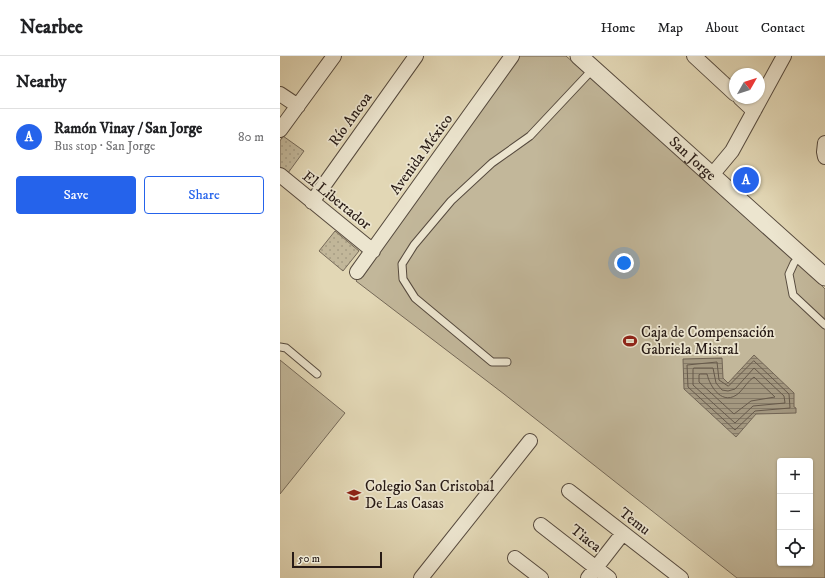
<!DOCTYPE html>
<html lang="en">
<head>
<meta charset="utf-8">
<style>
  body { margin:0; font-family:"IM FELL DW Pica",serif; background:#f2f2f2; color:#202124 }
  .controls { position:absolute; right:12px; bottom:12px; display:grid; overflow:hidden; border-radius:4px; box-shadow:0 1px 3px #0004 }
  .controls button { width:36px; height:36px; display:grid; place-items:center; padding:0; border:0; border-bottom:1px solid #e0e0e0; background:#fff; color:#202124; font:20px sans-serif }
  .compass { position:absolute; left:449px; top:12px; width:36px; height:36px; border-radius:50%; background:#fff; box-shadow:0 1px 3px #0004; rotate:51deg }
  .scale { position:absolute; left:12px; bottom:10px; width:90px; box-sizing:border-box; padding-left:4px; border:2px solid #281b16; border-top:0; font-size:11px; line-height:14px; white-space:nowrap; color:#281b16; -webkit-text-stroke:3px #ece5cf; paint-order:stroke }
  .you { position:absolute; left:344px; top:207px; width:14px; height:14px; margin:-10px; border:3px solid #fff; border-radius:50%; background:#1a73e8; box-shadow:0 0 0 6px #1a73e833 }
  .badge { display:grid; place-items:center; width:26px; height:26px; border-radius:50%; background:#2563eb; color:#fff; font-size:13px; font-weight:700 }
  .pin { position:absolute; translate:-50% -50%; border:2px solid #fff; box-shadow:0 1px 4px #0006 }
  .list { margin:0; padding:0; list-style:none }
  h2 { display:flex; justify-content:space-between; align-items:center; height:52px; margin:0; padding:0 16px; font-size:17px }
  h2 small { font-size:13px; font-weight:400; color:#757577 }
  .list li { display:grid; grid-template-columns:26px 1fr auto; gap:12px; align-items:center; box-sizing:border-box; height:56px; padding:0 16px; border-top:1px solid #e0e0e0 }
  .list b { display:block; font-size:15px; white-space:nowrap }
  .list p { margin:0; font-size:13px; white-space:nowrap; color:#757577 }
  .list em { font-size:13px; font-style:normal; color:#757577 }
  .actions { display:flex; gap:8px; padding:12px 16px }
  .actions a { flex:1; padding:9px 0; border:1px solid #2563eb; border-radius:4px; text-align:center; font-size:14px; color:#2563eb }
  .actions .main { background:#2563eb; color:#fff }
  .icon { flex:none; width:22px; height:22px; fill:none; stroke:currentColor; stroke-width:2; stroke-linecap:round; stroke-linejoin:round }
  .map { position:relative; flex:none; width:545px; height:522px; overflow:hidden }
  header { display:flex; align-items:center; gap:24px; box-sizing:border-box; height:56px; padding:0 20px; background:#fff; border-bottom:1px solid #e0e0e0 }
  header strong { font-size:19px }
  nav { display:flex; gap:22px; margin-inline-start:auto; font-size:14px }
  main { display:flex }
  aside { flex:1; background:#fff }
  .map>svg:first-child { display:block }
  .grass { fill:url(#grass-dots); stroke:#756958 }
  .pitch { fill:#c2b79a; stroke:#756958; fill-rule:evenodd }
  .water { fill:url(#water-rules); stroke:#726555 }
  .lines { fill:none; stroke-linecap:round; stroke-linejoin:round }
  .shore { stroke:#66594a; stroke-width:1 }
  .service-casing { stroke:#564a3e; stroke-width:9 }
  .minor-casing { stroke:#564a3e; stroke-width:16 }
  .tertiary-casing { stroke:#564a3e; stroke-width:19 }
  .service { stroke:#ece5cf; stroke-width:7 }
  .minor { stroke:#ece5cf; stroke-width:14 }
  .tertiary { stroke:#ece5cf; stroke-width:17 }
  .labels { text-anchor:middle; stroke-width:3.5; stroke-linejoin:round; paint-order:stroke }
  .street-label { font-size:15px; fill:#281b16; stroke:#ece5cf }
  .poi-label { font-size:15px; fill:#281b16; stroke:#ece5cf; text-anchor:start }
</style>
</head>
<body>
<header>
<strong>Nearbee</strong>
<nav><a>Home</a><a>Map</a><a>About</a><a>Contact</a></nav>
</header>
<main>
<aside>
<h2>Nearby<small></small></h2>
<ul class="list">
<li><span class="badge">A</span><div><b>Ramón Vinay / San Jorge</b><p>Bus stop · San Jorge</p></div><em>80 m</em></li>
</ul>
<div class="actions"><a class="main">Save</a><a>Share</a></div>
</aside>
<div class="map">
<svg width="545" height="522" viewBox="0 0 545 522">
  <defs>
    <pattern id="grass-dots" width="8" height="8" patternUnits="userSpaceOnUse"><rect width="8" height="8" fill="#c2b79a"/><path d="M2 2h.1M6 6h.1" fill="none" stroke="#a79d84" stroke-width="1.8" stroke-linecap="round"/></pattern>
    <pattern id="water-rules" width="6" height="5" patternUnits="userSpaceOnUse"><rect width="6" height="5" fill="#a3977f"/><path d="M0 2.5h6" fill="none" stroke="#857a67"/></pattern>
  </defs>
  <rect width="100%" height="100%" fill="#e2d7b5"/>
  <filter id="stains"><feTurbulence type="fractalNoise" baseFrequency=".005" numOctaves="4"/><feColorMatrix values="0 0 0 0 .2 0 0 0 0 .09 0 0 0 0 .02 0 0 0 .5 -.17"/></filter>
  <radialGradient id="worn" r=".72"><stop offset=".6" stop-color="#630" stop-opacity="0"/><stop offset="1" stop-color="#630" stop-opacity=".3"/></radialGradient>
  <!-- grass -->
  <path class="grass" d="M3,80L24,95L8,117L0,111V85Z
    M55,175L79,195L63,215L39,195Z"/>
  <!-- pitch -->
  <path class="pitch" d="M238,0H286L517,204L545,233V522H457L224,338L76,225ZM500,405H530V507H500Z
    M0,304L65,357L0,438Z"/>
  <!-- water -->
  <path class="water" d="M474,299L514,337V351L516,352V357L476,358L456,381L404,333L403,303L442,302L443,322L448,327Z"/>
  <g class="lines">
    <!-- shore -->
    <path class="shore" d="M474,305L509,338L510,352L475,355L455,374L408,331L407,309L437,306L439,324L448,330Z
      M414,312H433L436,327L442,334L448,335L455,333L474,312L504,340L505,347L473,350L455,367L413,329V314Z
      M421,318H427C430,331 443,351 459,337C464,332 468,325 474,321L495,341L471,345L454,358L419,326V319Z"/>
    <defs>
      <path id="service" d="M521,199L514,207L509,218L513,239L545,269
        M0,291L6,292L37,318
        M227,306H212L135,242L123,223L122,208L134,189L171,145L212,107L250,80L313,13"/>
      <path id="minor" d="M414,0L455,38
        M0,38L18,50
        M460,42L474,55
        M0,74L54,0
        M545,87L544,96L545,101
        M0,119L93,195
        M432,119L452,95L504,0
        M32,146L136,0
        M77,216L232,0
        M289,435L401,522
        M261,469L329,522
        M235,502L261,522
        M141,522L250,385
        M308,522L343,477"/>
      <g id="tertiary">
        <path id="s1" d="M299,0L545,221"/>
      </g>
    </defs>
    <!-- service casing -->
    <use href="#service" class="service-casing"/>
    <!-- minor casing -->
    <use href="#minor" class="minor-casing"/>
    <!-- tertiary casing -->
    <use href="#tertiary" class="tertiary-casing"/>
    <!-- service -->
    <use href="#service" class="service"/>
    <!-- minor -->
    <use href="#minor" class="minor"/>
    <!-- tertiary -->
    <use href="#tertiary" class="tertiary"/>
  </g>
  <!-- icons -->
  <defs>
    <symbol id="stadium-bare" viewBox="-9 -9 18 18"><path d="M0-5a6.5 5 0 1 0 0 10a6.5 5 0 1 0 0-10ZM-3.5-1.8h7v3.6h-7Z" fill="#8f2418" stroke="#ece5cf" stroke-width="2.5" paint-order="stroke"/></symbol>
    <symbol id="school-bare" viewBox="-9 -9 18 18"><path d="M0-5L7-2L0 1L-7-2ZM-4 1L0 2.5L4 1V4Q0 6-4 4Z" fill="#8f2418" stroke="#ece5cf" stroke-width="2.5" paint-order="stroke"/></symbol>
  </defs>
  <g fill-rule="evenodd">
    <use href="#stadium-bare" x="340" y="275" width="20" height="20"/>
    <use href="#school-bare" x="64" y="429" width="20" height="20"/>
  </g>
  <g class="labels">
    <!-- street labels -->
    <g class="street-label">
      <text transform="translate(70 63) rotate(-54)" y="5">Río Ancoa</text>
      <text transform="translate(141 98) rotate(-54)" y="5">Avenida México</text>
      <text dy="5" stroke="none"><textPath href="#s1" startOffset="153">San Jorge</textPath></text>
      <text transform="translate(57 144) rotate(39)" y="5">El Libertador</text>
      <text transform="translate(355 465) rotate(38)" y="5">Temu</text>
      <text transform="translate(306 482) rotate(38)" y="5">Tiaca</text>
    </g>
    <!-- poi labels -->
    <g class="poi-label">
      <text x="361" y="281">Caja de Compensación<tspan x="361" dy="17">Gabriela Mistral</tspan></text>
      <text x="85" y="435">Colegio San Cristobal<tspan x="85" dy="17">De Las Casas</tspan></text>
    </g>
  </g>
  <rect width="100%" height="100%" filter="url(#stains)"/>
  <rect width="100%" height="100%" fill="url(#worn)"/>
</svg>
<div class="controls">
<button>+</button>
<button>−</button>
<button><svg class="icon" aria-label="locate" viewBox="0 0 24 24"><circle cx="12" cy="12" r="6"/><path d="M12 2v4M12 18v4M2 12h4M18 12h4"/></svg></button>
</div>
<svg class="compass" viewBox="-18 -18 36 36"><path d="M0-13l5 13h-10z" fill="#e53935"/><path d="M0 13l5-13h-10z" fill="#757577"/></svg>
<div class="scale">50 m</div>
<div class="you"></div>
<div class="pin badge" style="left:466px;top:124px">A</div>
</div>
</main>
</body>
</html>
